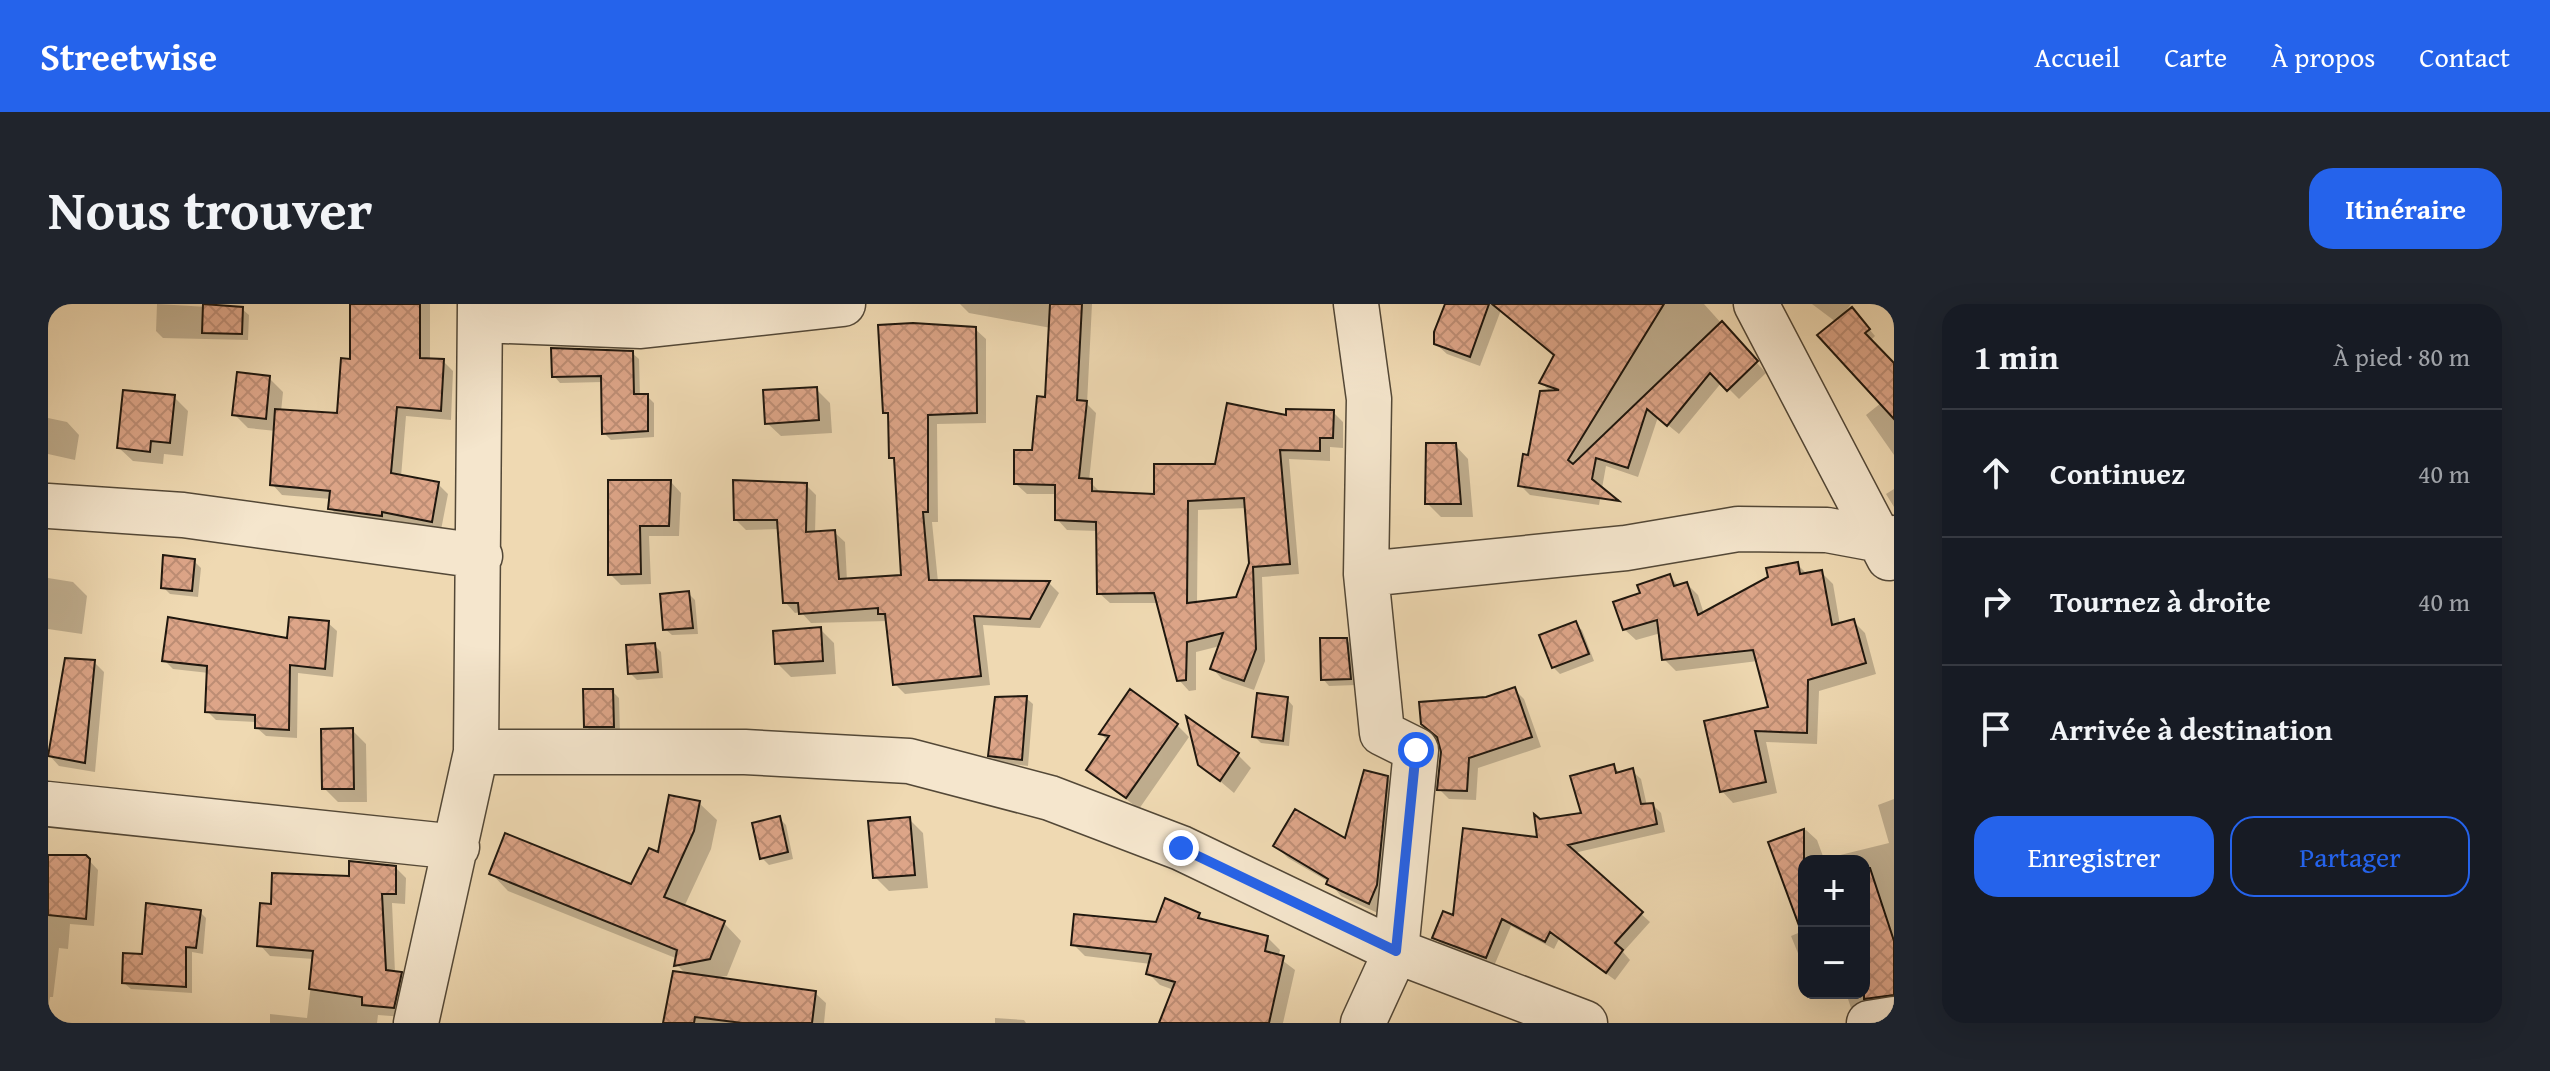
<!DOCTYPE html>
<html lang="fr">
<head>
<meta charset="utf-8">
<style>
  body { margin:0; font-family:"Gentium Book Plus",serif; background:#20242c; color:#f1f3f6 }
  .controls { position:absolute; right:24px; bottom:24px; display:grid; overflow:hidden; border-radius:16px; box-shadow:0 8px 32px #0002 }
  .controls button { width:72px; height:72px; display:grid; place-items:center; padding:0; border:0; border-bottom:2px solid #363941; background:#171b24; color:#f1f3f6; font:40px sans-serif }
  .stop { position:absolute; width:24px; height:24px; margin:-18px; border:6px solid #2563eb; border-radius:50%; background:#fff }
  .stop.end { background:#2563eb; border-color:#fff; box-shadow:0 2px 8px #0008 }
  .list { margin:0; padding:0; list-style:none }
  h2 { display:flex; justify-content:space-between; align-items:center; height:104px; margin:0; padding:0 32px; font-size:34px }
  h2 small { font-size:26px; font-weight:400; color:#9ea1a6 }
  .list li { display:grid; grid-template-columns:52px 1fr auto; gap:24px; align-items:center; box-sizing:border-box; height:128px; padding:0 32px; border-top:2px solid #363941 }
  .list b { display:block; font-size:30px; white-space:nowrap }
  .list em { font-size:26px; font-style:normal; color:#9ea1a6 }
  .actions { display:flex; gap:16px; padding:24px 32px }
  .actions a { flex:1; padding:18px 0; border:2px solid #2563eb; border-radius:24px; text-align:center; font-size:28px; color:#2563eb }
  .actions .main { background:#2563eb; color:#fff }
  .icon { flex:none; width:44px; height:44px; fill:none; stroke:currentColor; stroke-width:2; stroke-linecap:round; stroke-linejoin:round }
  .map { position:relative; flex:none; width:1846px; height:719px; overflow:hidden; border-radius:24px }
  header { display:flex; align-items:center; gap:48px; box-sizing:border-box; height:112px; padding:0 40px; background:#2563eb; color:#fff }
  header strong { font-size:38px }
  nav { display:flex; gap:44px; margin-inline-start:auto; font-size:28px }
  .intro { display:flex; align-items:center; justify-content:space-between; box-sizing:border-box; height:192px; padding:0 48px }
  h1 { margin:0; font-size:56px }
  .button { padding:20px 36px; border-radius:24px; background:#2563eb; color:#fff; font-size:28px; font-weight:700 }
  main { display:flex; gap:48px; padding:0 48px }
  aside { flex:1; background:#171b24; border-radius:24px; box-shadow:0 8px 32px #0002 }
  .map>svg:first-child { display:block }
  .shadow { fill:#0003; fill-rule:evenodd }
  .building { fill:url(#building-cross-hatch); stroke:#1f170e; stroke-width:2; fill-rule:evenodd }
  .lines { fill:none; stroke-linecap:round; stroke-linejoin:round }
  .minor-casing { stroke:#534837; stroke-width:47 }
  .minor { stroke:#f5e6cd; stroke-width:44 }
  .route { stroke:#2563eb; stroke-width:10 }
</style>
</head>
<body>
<header>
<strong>Streetwise</strong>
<nav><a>Accueil</a><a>Carte</a><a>À propos</a><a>Contact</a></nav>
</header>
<div class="intro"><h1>Nous trouver</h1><a class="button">Itinéraire</a></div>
<main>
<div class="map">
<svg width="1846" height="719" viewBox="0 0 1846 719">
  <defs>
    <pattern id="building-cross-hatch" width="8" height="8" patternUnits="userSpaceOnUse" patternTransform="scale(2)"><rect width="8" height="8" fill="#dda588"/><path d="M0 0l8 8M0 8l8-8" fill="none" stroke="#bd8d74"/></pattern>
  </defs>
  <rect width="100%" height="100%" fill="#efd9b2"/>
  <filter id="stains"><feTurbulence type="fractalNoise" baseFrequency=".0025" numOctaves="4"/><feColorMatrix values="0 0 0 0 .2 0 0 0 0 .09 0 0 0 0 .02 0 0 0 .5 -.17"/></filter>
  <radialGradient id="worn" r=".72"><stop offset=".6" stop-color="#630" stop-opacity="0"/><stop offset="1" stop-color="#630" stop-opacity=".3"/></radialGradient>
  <!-- shadow -->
  <path class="shadow" d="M109,0L194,5L201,11L200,36L115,34L108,27Z
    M304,0H382V56L395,57L405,67L403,116L358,112L353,173L390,180L400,190L393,226L344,216L343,221L292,214L282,204L283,195L234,191L224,180L228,127L200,124L186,110L221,74L235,88L233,108L291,111L304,57Z
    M912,0H1044L1039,100L1048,109L1041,177L1054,190L1108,192L1169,162L1240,114L1285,108L1295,118V144L1282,143V157L1241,155L1251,270L1214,273L1217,357L1206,386L1174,375L1164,364L1172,342L1148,348V386L1141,387L1131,376L1111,299H1062L1051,289L1050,227L1019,226L1009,215V190H979L968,180L986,148L999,95L1003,24L921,9ZM1199,204L1203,259L1190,295L1149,299L1150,206Z
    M1411,0H1656L1718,69L1691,95L1674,78L1631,130L1610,113L1590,173L1558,162L1551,201L1482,191L1472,181L1503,89L1493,78L1508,51L1453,6L1432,62L1399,50L1388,40Z
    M1764,0H1803L1794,12H1810L1827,32L1822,37L1846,62V151L1818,111L1833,99L1788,18Z
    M927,25L938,35V119L889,120L890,218H884L890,278L1001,279L1011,289L992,324L935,321L942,381L857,390L847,380L840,317L763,319L753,308L747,309L737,298L732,225L698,226L688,216L758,181L768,191L767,229L786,228L797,238L799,277L855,273L849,159L843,153L842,113L837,108Z
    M584,49L591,55L592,92H599L606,99V133L563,136L556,129L555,78L512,79L506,72Z
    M768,85L782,99L784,129L733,132L719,119Z
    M126,93L140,107L135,152L116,150L115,160L85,157L71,144Z
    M0,114L19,118L31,131L27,156L0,150Z
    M1407,141L1420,155L1425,213H1393L1379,199Z
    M562,178H623L633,189L631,232H601L603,280L573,281L562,270Z
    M1846,185V203L1838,190Z
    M146,257L153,264L150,293L122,290L115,283Z
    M1749,260L1760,271L1773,268L1785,280L1792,321L1805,317L1817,329L1828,370L1771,387L1769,440L1718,438L1729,489L1685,499L1674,487L1658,418L1722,405L1710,357L1628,367L1616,355L1613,329L1588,336L1576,325L1594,291L1622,273L1631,282L1639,280L1650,291L1656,310Z
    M0,274L25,278L39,292L34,330L0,325Z
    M640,289L647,296L650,330L624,331L617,325Z
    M280,319L289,327L285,373L250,369L249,434L218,432L209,424V418L168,416L159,407L161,369L125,365L116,356L241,337Z
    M1527,320L1534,326L1546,357L1512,370L1505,363Z
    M772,325L786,339L788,370L743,373L729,359Z
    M1298,336L1305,342L1309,381L1281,382L1275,375Z
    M606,341L613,348L615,374L589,376L582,369Z
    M46,358L56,368L47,468L11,462L1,451Z
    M1466,385L1476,395L1493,443L1430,464L1428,496L1401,495L1391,485L1392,436L1374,419Z
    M564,387L571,394L572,429H545L538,422Z
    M978,394L985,400L980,462L949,458L942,451Z
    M1239,395L1245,402L1241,442L1213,439L1206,432Z
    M1129,421L1141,433L1091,505L1040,466L1060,437L1053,430Z
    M304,426L318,440L319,498H290L276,484Z
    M1190,451L1203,464L1186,489L1152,460Z
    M1565,462L1573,470L1584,467L1593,475L1599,502L1605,501L1613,509L1617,528L1526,549L1602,618L1575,648L1582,656L1567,676L1511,635L1506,645L1463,622L1446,662L1395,642L1386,633L1492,536L1491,517L1535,511Z
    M1339,474L1352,487L1334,611L1293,592L1281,578L1240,554L1228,542L1298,537Z
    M1846,495V701L1813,714L1803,704L1798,689H1816V557H1756V664L1743,632L1755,627L1722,539L1758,526L1769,536L1776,555L1841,539L1830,501Z
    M651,499L669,516L663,545L636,603L676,619L693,637L679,672L666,674L767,689L778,699L776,719H617L639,671L629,661L630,655L460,587L443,569L584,582Z
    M731,514L738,521L745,555L721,561L714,554Z
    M861,515L875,529L880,584L841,587L827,573Z
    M0,553H38L50,566L46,622L22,620L20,645L11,644L5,693H2L0,704Z
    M348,564L358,574L357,600L344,599L347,669L363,680L356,713L330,711L329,719H222V710L259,714L266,655L222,652L212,641L225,602L303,574Z
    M152,608L158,614L155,650L144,648V689L83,685L76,679L96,652Z
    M1151,611L1159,619L1219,633L1232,646L1230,653L1247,666L1235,719H1113L1126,686L1112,681L1100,669L1103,660L1037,652L1025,640Z
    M947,714L976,716L978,719H947Z"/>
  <!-- building -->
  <path class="building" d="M155,0L195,3L194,30L154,29Z
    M302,0H372V54L396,55L393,107L349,103L343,169L391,178L384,218L334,208V212L280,205L282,187L222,181L227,105L289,109L293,54L302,55Z
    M1002,0H1034L1029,96L1039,97L1031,174L1044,175V187L1106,190V160H1167L1179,99L1238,111V105L1286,106L1285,134H1272V147L1232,146L1242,260L1205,263L1208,345L1196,377L1162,365L1175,329L1139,338L1138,376L1129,377L1106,289L1049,290L1048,218L1007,216V181L966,180V146H984L989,92L997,93ZM1196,194L1201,259L1188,293L1139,299L1140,197Z
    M1397,0H1441L1422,53L1386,40V28Z
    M1444,0H1616L1520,156L1525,160L1674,17L1710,57L1679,87L1662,69L1619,122L1599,105L1580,164L1548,154L1544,175L1571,197L1470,182L1475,150L1480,151L1492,87L1511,86L1491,79L1506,51Z
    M1804,3L1822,25L1817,29L1846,59V115L1769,31Z
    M865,19L928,23L929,109L880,111V208H875L881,276L1002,277L982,315L926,312L933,372L845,381L837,310H830V304L751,310L750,299H735L729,216H686L685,176L759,179L758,228L787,226L791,275L853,271L846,154H841L840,109H835L830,21Z
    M503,44L585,47L586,90H600V127L554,130L553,72L504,73Z
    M189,68L222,72L218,115L184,111Z
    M769,83L771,116L717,120L715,86Z
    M75,86L127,91L122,139L103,137L102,148L69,144Z
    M1378,139H1408L1413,200H1377Z
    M560,176H623L621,222H592L593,270L560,271Z
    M115,251L147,255L144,287L113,284Z
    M1750,258L1752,270L1774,266L1784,321L1806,315L1818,359L1760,376L1759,429L1707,427L1718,478L1672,488L1656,417L1720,403L1705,346L1614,356L1609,316L1575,326L1565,298L1592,289L1589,281L1622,270L1626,282L1639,278L1650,311L1720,273L1718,264Z
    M641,287L645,324L615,326L612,290Z
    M120,313L239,334L241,313L281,317L277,365L242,361L241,426L207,424V411L157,408L159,362L114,357Z
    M1528,317L1541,350L1504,364L1491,331Z
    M773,323L775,357L727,360L725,327Z
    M1272,334H1299L1303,375L1273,376Z
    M607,339L610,368L580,370L578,341Z
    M17,354L47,356L37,459L0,452Z
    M1467,383L1484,433L1421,454L1419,487L1389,486L1393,448L1389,433L1373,420L1371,398L1438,393Z
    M535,385H565L566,423H536Z
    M1082,385L1130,420L1078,494L1038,466L1061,432L1051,430Z
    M1209,389L1240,393L1235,437L1204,433Z
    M979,392L974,456L940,452L947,393Z
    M1138,412L1191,449L1172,477L1150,461Z
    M305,424L306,485H274L273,425Z
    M1566,460L1568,469L1585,464L1593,500L1605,499L1609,520L1520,541L1595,608L1567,639L1575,646L1558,669L1502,628L1497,638L1454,615L1438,654L1384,634L1395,607L1405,611L1415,524L1489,533L1486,510L1492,515L1533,509L1522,472Z
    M1316,466L1340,472L1329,581L1321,600L1278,580L1280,575L1225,542L1247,505L1297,534Z
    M621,491L652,497L646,527L616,593L677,617L662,655L626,662L629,646L441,570L457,529L583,580L601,544L610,548Z
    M732,512L740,548L712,555L704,519Z
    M862,513L867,571L825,574L820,517Z
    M1756,525V627H1753L1720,538Z
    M0,551H38L42,555L38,615L0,611Z
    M301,557L348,562V590H334L338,666L354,668L346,704L314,701V693L261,685L265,647L209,642L212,599L223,600L224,569L301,572Z
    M1816,564H1822L1846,637V691L1816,695Z
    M1117,594L1152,609L1150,614L1220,632L1217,647L1236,652L1221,719H1111L1127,678L1098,670L1103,650L1023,641L1026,610L1108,618Z
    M98,599L153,606L148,644L138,643V683L74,679L75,649L94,650Z
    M625,667L768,687L764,719H694L647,713L646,719H615Z"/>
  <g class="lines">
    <defs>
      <path id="minor" d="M1308,0L1321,95L1318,270L1334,429L1368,446L1348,647L1315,719
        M1708,0L1841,254
        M432,16L593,22L795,0
        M0,202L135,211L432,252
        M1318,270L1578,244L1690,225L1779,226L1833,236L1846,234
        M428,448H697L861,457L1002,494L1133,544L1348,647L1537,719
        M0,500L409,543
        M368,719L428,448L432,0
        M1821,719L1846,715"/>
    </defs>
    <!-- minor casing -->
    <use href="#minor" class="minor-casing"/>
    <!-- minor -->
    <use href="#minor" class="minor"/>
  </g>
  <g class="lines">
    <!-- route -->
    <path class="route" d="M1133,544L1348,647L1368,446"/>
  </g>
  <rect width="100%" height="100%" filter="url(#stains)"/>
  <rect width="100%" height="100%" fill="url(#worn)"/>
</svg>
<div class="controls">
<button>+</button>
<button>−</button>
</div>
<div class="stop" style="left:1368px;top:446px"></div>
<div class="stop end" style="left:1133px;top:544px"></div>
</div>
<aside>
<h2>1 min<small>À pied · 80 m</small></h2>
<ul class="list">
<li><svg class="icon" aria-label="ahead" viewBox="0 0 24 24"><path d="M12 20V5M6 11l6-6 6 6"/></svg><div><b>Continuez</b></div><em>40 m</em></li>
<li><svg class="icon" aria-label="right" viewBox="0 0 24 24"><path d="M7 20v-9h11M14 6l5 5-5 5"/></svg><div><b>Tournez à droite</b></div><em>40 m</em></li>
<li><svg class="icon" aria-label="arrive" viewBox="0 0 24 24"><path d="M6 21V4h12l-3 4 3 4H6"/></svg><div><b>Arrivée à destination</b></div></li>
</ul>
<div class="actions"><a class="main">Enregistrer</a><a>Partager</a></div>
</aside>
</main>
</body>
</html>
